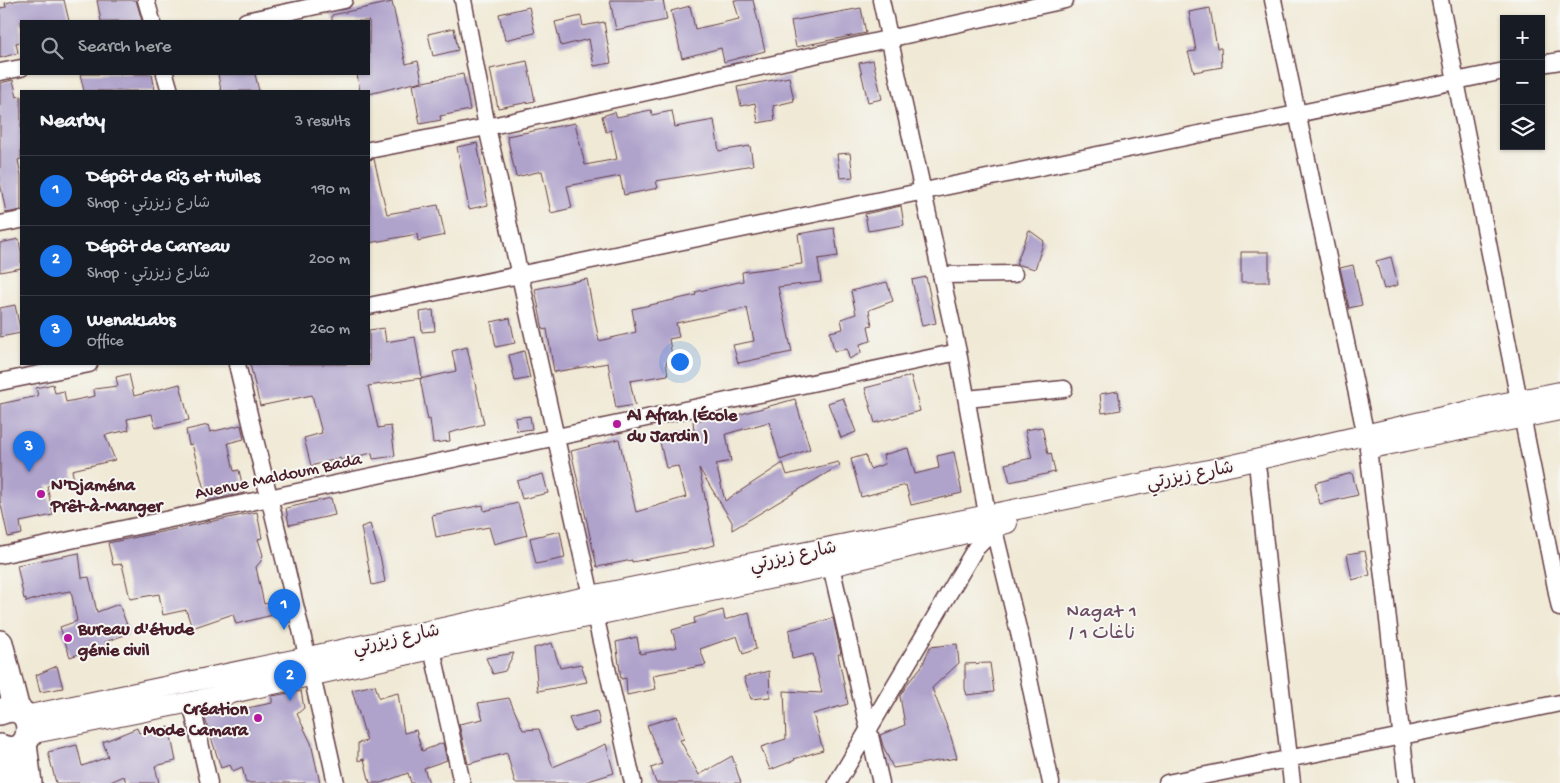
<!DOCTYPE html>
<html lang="en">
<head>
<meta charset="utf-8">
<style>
  body { margin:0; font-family:"Gochi Hand","Playpen Sans Arabic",sans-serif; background:#20242c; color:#f1f3f6 }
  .controls { position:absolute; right:15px; top:15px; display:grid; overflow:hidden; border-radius:0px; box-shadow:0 1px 4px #0004 }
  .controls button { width:45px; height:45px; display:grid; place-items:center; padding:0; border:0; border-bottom:1px solid #363941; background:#171b24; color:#f1f3f6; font:25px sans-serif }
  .you { position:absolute; left:679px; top:361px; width:18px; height:18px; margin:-12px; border:4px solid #fff; border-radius:50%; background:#1a73e8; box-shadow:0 0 0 8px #1a73e833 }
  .badge { display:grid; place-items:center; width:32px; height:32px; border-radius:50%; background:#1a73e8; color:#fff; font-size:16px; font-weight:700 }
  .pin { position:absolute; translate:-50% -41px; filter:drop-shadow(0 1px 2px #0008) }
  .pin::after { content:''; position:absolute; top:26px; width:18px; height:15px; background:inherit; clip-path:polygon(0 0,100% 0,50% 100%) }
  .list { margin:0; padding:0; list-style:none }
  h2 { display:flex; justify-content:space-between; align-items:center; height:65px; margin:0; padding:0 20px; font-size:21px }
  h2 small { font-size:16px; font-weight:400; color:#9ea1a6 }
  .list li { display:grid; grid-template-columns:32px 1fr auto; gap:15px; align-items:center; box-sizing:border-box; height:70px; padding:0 20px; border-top:1px solid #363941 }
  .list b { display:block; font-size:19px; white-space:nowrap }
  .list p { margin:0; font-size:16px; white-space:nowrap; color:#9ea1a6 }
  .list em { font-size:16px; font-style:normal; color:#9ea1a6 }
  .icon { flex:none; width:28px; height:28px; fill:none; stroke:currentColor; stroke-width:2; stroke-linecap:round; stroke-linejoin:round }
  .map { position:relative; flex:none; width:1560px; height:783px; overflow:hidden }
  .search { position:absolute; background:#171b24; box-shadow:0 1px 4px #0004; left:20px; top:20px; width:350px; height:55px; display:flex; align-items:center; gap:12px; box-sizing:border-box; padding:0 18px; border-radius:0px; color:#9ea1a6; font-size:19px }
  .panel { position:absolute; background:#171b24; box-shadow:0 1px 4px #0004; left:20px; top:90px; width:350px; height:275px; border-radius:0px }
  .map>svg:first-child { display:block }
  .building { fill:#afa2cb }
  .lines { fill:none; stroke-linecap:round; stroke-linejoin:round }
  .minor-casing { stroke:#633d44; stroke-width:19 }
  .tertiary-casing { stroke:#633d44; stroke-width:22 }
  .primary-casing { stroke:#633d44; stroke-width:28 }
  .minor { stroke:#fff; stroke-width:16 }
  .tertiary { stroke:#fff; stroke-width:20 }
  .primary { stroke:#fff; stroke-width:25 }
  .poi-dot { fill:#b5179e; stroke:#f6f6f2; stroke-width:2 }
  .labels { text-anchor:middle; stroke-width:4; stroke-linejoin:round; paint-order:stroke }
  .poi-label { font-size:18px; font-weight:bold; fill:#4a1f2b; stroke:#f6f6f2; text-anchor:start }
  .street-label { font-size:18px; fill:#4a1f2b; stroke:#f6f6f2 }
  .neighbourhood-label { font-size:19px; letter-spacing:1px; fill:#6d4d63; stroke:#f6f6f2 }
</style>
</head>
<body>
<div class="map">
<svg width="1560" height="783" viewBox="0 0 1560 783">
  <rect width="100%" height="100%" fill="#f6f6f2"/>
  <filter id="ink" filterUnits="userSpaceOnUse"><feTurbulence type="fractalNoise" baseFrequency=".02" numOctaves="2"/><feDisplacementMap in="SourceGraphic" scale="10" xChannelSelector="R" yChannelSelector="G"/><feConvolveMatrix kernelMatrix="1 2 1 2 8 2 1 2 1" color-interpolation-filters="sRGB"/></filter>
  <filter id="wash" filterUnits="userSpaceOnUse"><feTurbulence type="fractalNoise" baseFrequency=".0096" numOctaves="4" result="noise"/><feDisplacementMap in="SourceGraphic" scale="20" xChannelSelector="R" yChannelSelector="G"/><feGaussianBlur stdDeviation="1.12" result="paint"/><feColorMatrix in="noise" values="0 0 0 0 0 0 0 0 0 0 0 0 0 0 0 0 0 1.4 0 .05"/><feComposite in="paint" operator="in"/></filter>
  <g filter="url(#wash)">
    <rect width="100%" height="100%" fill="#f0e9d5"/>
    <g id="blocks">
      <!-- building -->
      <path class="building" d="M19,0H64L69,21H21V42L16,43L18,53L0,58V8L6,7L5,3Z
        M97,0H136L142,21H101Z
        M610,0H663L667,20L616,30Z
        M734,0H753L765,51L724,62L721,48L682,58L671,11L690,6L695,29L739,19Z
        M392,2L406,64L418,61L422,81L369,94V91H360L357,74H369V21H332V15Z
        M529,7L535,33L505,40L499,14Z
        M861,8L866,33L796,47L791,21Z
        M1210,8L1217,48H1221L1222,67L1194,72L1188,52L1196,51L1189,12Z
        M581,16L583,26L604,22L611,63L594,66L589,39L561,46L555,22Z
        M454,28L458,50L433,56L428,34Z
        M873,60L882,99L868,102L859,63Z
        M527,61L535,101L498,108L490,69Z
        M80,74H152L155,91H84Z
        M218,74H255L259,91H221Z
        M463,74L470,110L440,116L441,120L420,124L413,84Z
        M789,77L794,101L773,106L775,120L758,123L755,103L741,106L737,87Z
        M13,80L17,97L21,96V159L18,160L21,175V210L6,213L0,182V83Z
        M651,110L652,115L672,111L675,127L714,120L719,151L750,146L753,165L656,181L658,188L624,195L620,176L567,186L572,208L551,213L542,171L516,177L507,136L575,123L585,165L617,159L611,130L606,132L602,116L615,112L617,117Z
        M477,143L488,205L469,209L457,147Z
        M850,153L853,177L840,178L837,154Z
        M374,159L387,214L438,205L445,235L418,241L417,234L369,243V160Z
        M901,206L904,225L868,231L865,214Z
        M834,228L838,256L818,259L821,282L778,287L792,352L738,363L733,345L754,341L747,308L676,323L679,337L669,339L673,361L666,362L668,375L630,381L635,405L616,408L608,363L554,372L547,329L543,330L535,289L587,279L599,341L636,332L632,309L696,295L695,292L743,281L742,272L802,264L798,234Z
        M1029,230L1044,241L1035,269L1016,264Z
        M19,239L21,252V268L0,272V243Z
        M1241,252H1269V282H1241Z
        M1391,257L1398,285L1384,289L1376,261Z
        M1353,265L1362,305L1349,308L1340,268Z
        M926,277L936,323L922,326L912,280Z
        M887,282L893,301L869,310L872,325L868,326L871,341L860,344L861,353L849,359L847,349L834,351L830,332L843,329L841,319L856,314L851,291Z
        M15,305L21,333L0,337V308Z
        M433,310L435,331L422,332L420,312Z
        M510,318L515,343L496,347L491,322Z
        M384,328L386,342L415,337L422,378L368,386L378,428L391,426L395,456L373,459L372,453L341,460L340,458L311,466L304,438L322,433L312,395L260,406L250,364H369V330Z
        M467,347L484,424L449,433L450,441L433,443L430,419L428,420L420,379L456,371L452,351Z
        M524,351L530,378L515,381L509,355Z
        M129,374L134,396L180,384L189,420L155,428L152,414L127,419L129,430L105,435L115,460L72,470L74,480L47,486L53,515L20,522L22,534L8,537L0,500V404L38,396L36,388L53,384L55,393L64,391L66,402L95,396L94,389L118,386L116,377Z
        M911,376L920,411L875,423L865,388Z
        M1118,391L1121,410L1102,413L1100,394Z
        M843,398L856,432L841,438L828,403Z
        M795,399L810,449L780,460L769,422L726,434L731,461L716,464L725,501L783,463L787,475L838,462L840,465L732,530V522L699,468L715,545L686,552L632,562V560L597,567L571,451L619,439L636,512L686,497L678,466L666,468L659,438L694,431L693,421L723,416V419Z
        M530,416L532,429L517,431L515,418Z
        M208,425L210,432L241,425L244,439L228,443L234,471L239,470L244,493L207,501L192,444L189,445L186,430Z
        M1042,427L1048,454L1051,453L1055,472L1010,482L1005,464L1032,458L1025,430Z
        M908,448L915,474L939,468L937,456L954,452L962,493L911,505L906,485L861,497L851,459L865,455L870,469L885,464L883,455Z
        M1352,473L1358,495L1320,504L1315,483Z
        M543,474L548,493L522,499L517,481Z
        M331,498L335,515L289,525L286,508Z
        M518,503L527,535L494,544L489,527L436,537L432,515L483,505L484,511Z
        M257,512L262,538L258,539L263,555L261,561L256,567L264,604L278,601L281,613L236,624L233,614L192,628L186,610L163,615L159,594L130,599L122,564L113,565L108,543Z
        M370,524L381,560L385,582L372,585L361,527Z
        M560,531L565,558L536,564L530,538Z
        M1365,551L1370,575L1352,580L1347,554Z
        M79,553L82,578L89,577L97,612L119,604L130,633L105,642L106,645L70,657L60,627L77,621L71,591L52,594L26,602V598L24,599L17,565Z
        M723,610L725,620L749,612L756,649L743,654L737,636L700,649L706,665L653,675L656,689L627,695L626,678L621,679L616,642L637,637L640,654L677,647L672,630L695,623L694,618Z
        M833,618L841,654H838L848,704L813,714L823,750L794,759L795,760L770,770L761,747L786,739L784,691L822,693L813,654L792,659L789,630Z
        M552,643L560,668L581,664L587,682L538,691L534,648Z
        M957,644L959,663L932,688L951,737L957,758L893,768L883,746L880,735L905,725L900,696L908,683L922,666L930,647Z
        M514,653L505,671L493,674L486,658Z
        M990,663L994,692L967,695L965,689V664Z
        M57,666L63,688L40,692L36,675Z
        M769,671L770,697L751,699L744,677Z
        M375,685L379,698L398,693L404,733L416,730L422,751L443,743L447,760L424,768L429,783H411L408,773L381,783H370L364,759L358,761V743L367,741L352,690Z
        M301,691L304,708L297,714L311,743L320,783H246L242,767L233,771L230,765L221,768L204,716L237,708V710L272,703V696Z
        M509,698L523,730L539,729L553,767L606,744L614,773L582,783H515L507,753L468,764L459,724L483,719L478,703Z
        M597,711L600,724L574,731L569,718Z
        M677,716L684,739L680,740L699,775L732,756L741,783H656L651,768L662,764L647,725Z
        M169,727L176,761L155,766L159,783H126L124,776L108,783H56L48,752L77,745L82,766L108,757L103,742L137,728L139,733Z"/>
    </g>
  </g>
  <g filter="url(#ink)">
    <use href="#blocks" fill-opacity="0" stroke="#633d44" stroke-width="1"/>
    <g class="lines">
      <defs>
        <path id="minor" d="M146,0L152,21
          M463,0L487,127L591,596
          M881,0L958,352L987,514L995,534L1021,641L1051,783
          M1273,0L1366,436
          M1440,0L1560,608
          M246,21L344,0
          M1541,64L1560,61
          M0,72L21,68
          M165,74L170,91
          M369,150L487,127L1065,0
          M0,224L21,220
          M941,275L1014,274
          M369,306L1504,71
          M237,364C270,504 306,643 336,783
          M0,382L89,364
          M967,399L1064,389
          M1368,448L1407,783
          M1258,472L1270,595L1292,783
          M0,555L958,352
          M831,566L881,783
          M595,615L633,783
          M432,649L462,783
          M191,702L209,783
          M837,783L975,549L986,538L995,534
          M1167,783L1402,736L1560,703"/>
        <path id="tertiary" d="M1376,447L1560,410
          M25,716L308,657L591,596L1233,465L1495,405L1560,392
          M29,734L191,702L432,649L831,566L1007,523"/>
        <path id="primary" d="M0,643L17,710
          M0,712C39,695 38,763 0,747
          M24,744L29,783
          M2,748L9,783"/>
      </defs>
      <!-- minor casing -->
      <use href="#minor" class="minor-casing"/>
      <!-- tertiary casing -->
      <use href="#tertiary" class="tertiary-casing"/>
      <!-- primary casing -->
      <use href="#primary" class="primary-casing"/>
      <!-- minor -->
      <use href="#minor" class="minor"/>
      <!-- tertiary -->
      <use href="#tertiary" class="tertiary"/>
      <!-- primary -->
      <use href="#primary" class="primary"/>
    </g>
  </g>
  <!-- markers -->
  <g class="poi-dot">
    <circle cx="617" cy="424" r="5"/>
    <circle cx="41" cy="494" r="5"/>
    <circle cx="68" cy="638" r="5"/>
    <circle cx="258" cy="718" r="5"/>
  </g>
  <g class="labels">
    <!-- poi labels -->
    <g class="poi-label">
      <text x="627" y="420">Al Afrah (École<tspan x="627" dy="21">du Jardin )</tspan></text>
      <text x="51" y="490">N'Djaména<tspan x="51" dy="21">Prêt-à-Manger</tspan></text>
      <text x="78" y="634">Bureau d'étude<tspan x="78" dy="21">génie civil</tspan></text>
      <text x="248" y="714" text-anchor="end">Création<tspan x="248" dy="21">Mode Camara</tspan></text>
    </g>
    <!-- street labels -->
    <g class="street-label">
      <text transform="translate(1190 474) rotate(-11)" y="6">شارع زيزرتي</text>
      <text transform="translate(278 475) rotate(-12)" y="6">Avenue Maldoum Bada</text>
      <text transform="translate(793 555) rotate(-12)" y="6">شارع زيزرتي</text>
      <text transform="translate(396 638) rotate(-12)" y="6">شارع زيزرتي</text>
    </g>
    <!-- neighbourhood labels -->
    <g class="neighbourhood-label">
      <text x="1102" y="616">Nagat 1<tspan x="1102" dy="22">/ ناغات 1</tspan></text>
    </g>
  </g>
</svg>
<div class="controls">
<button>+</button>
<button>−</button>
<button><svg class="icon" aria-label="layers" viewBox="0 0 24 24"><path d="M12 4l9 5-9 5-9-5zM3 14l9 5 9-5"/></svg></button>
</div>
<div class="you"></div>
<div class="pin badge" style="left:284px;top:630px">1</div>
<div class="pin badge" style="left:290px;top:701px">2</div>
<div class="pin badge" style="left:29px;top:472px">3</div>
<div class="search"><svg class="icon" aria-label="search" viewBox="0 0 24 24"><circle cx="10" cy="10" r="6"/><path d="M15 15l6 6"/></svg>Search here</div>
<section class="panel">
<h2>Nearby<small>3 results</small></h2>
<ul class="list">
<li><span class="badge">1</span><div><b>Dépôt de Riz et Huiles</b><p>Shop · شارع زيزرتي</p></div><em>190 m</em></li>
<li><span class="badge">2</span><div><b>Dépôt de Carreau</b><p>Shop · شارع زيزرتي</p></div><em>200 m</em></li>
<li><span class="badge">3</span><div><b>WenakLabs</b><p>Office</p></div><em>260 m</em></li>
</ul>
</section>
</div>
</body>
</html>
